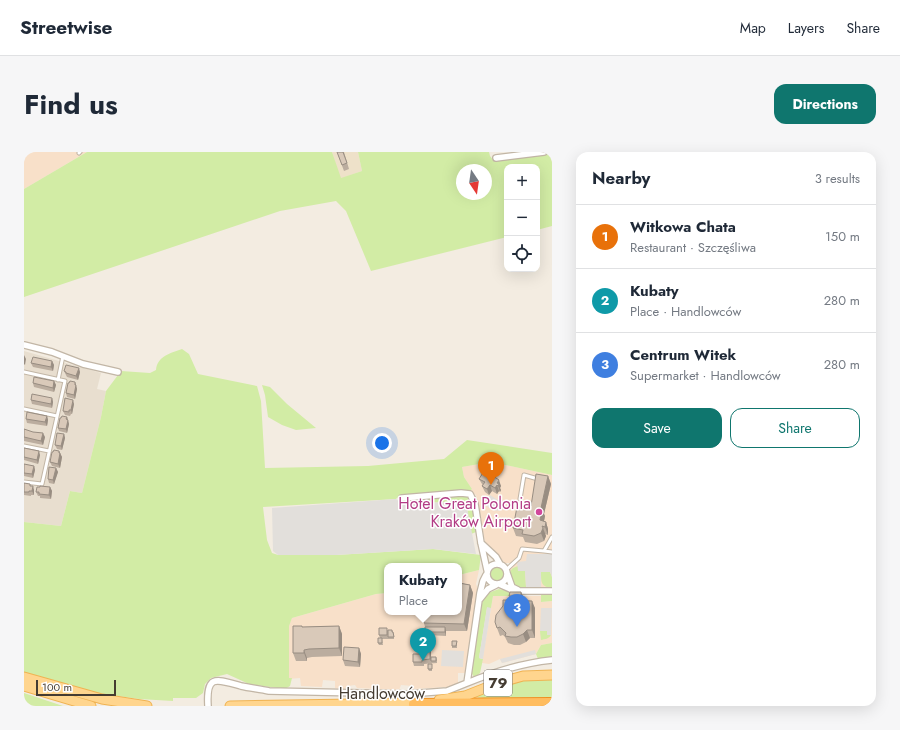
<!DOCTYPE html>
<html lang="en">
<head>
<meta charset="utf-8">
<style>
  body { margin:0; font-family:Jost,sans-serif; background:#f6f6f7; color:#1f2937 }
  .controls { position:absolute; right:12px; top:12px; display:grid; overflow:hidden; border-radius:8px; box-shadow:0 4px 16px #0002 }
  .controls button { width:36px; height:36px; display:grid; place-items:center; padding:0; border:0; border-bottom:1px solid #e0e1e3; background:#fff; color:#1f2937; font:20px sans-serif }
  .compass { position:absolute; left:432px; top:12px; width:36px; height:36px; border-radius:50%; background:#fff; box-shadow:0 4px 16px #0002; rotate:167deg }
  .scale { position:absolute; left:12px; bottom:10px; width:80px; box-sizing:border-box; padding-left:4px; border:2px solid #453c32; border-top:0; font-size:11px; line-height:14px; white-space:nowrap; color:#453c32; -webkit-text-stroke:3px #fff; paint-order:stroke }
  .you { position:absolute; left:358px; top:291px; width:14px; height:14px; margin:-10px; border:3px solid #fff; border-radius:50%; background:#1a73e8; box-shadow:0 0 0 6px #1a73e833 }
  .badge { display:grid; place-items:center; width:26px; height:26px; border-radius:50%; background:#0f766e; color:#fff; font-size:13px; font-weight:700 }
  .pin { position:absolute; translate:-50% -33px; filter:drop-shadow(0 1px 2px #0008) }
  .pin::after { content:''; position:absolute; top:21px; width:14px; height:12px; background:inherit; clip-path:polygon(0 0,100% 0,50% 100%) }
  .popup { position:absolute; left:360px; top:411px; width:78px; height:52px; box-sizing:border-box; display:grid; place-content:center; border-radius:8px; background:#fff; filter:drop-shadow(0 1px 3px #0005); font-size:13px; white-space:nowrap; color:#747a83 }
  .popup b { font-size:15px; color:#1f2937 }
  .popup::after { content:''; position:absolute; left:50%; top:100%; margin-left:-8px; border:8px solid transparent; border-top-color:#fff }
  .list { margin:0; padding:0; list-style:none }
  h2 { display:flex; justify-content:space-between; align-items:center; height:52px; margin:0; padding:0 16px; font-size:17px }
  h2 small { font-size:13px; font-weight:400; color:#747a83 }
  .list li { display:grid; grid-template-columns:26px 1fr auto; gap:12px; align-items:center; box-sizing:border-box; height:64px; padding:0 16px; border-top:1px solid #e0e1e3 }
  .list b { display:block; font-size:15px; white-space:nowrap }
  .list p { margin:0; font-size:13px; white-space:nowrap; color:#747a83 }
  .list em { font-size:13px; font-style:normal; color:#747a83 }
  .actions { display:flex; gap:8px; padding:12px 16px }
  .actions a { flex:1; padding:9px 0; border:1px solid #0f766e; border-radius:12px; text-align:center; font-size:14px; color:#0f766e }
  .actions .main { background:#0f766e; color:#fff }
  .icon { flex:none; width:22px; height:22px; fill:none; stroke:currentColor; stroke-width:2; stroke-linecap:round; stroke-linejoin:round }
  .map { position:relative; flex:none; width:528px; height:554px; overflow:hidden; border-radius:12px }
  header { display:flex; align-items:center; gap:24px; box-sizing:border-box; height:56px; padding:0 20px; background:#fff; border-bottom:1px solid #e0e1e3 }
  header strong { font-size:19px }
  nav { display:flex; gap:22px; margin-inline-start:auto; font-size:14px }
  .intro { display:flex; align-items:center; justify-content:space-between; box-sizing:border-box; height:96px; padding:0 24px }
  h1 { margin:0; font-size:28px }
  .button { padding:10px 18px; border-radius:12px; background:#0f766e; color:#fff; font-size:14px; font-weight:700 }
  main { display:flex; gap:24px; padding:0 24px }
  aside { flex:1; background:#fff; border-radius:12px; box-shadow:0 4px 16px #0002 }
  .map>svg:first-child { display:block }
  .residential { fill:#e8decf }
  .commercial { fill:#f8e0c9 }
  .education { fill:#eee1c9 }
  .green { fill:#d2eca5; fill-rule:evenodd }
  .parking { fill:#e2dfdb }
  .water { fill:#96d8f8 }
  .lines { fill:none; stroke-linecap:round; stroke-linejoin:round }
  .service-casing { stroke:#c2b6a6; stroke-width:5 }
  .minor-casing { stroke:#c2b6a6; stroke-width:8 }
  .primary-casing { stroke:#f0b352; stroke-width:11 }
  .motorway-casing { stroke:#ee9121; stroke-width:12 }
  .service { stroke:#fff; stroke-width:3 }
  .minor { stroke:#fff; stroke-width:5.5 }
  .primary { stroke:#ffd58e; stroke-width:9 }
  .motorway { stroke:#ffbd60; stroke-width:10 }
  .wall { fill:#bbad9f }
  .shaded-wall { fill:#988d82 }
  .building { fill:#d9c9b9; stroke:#988d82 }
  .hotel-dot { fill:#d1479c; stroke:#fff; stroke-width:1.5 }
  .labels { text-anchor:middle; stroke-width:3; stroke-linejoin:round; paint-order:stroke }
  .shield { fill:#fff; stroke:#7d7670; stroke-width:1 }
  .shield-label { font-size:15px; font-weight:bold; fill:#453c32 }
  .hotel-label { font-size:16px; fill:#b23c85; stroke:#fff; text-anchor:end }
  .street-label { font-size:16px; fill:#453c32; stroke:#fff }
</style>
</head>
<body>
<header>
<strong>Streetwise</strong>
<nav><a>Map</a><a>Layers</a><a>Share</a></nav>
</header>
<div class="intro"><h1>Find us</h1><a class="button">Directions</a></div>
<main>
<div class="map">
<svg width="528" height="554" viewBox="0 0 528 554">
  <rect width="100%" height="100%" fill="#f3ece1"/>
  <!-- residential -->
  <path class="residential" d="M0,199L77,221L73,237L82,239L77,265L58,341L46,339L37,374L0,370Z"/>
  <!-- commercial -->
  <path class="commercial" d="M0,0H63L0,37Z
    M467,310L528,323V436L494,435L486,420V411H481L461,390L452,343L446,339L448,337L440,325L438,315Z
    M455,418L452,432L455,440L442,518L441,521H434V531L423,535L389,537V534L377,533L375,538L333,536L331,533L324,534L320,537L311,536V529L299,528L298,535L277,534L276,526L265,527V473L268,466L352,442L363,441V460H435V423Z
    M469,444H517V450L528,449V491L517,493L512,502L478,511L476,507L465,512L458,511Z"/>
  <!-- education -->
  <path class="education" d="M308,0H334L338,19L316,27Z"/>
  <!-- green -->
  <path class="green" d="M63,0H308L317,26L338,19L334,0H465L466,4L470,9L528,1V74L513,78V15H483V85L347,119L322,59L312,49L256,59L0,145V37ZM438,18H462V42H438Z
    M158,197L165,202L174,222L233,234L237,249L241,316L344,314L420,307L443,288L528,301V323L467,310L438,315L440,325L448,337L446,339H429L409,341L441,342L447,346L453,376L452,380L447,382L442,350L382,351L386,343H376L372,347L239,355L243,388L248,401L254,403H312L409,397L457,403L455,418L435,423V414H363V441L352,442L268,466L265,474V526H268L266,534L261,537L225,532L203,522L187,526L181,532L179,541L172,546H149V549L115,547L73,541L0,520V370L37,374L46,339L58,341L77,265L82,239L97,219L126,221L132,218C133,204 147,201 158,197Z
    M238,233L246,235L263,252L292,276L272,278L258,273L244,265L241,243Z
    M494,414V419H501L502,435H494L490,433L486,419L489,416Z
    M465 422a8 8 0 1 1 16 0a8 8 0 1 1-16 0Z
    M517,420H526L528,425V436C517,435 517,430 517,420Z
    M475,437L487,440L486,444H469L467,456H463L455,506L459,507L456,521L452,525H450L447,520L459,446L464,441Z
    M519,441H528V449L517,450V443Z
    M516,479H523V482L527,483C525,487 521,487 517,488Z
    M528,491V505L514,507L512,502L517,493Z
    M502,527H528V545L460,546L453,545L442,547L465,538Z
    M0,541L39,554H40H0Z"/>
  <!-- parking -->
  <path class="parking" d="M466,343L474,348L476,359L469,358L459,352Z
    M372,347L377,351L442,350L452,402L409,397L312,403H254L249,399L248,356Z
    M503,402H528V425L526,420H517V435H502L501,419H494L493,410L502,409Z
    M463,455L467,456L459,507L455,506Z
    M517,456H528L527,483H523V479H516Z
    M418,498L440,499L439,515L417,514Z
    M511,498L512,502L478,511L476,507Z"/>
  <!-- water -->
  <path class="water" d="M467,312L477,314L478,316L474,317L470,321L466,319L463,315Z"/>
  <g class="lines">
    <defs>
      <path id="service" d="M55,1L56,0
        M0,220L41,229L18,332L0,330
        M34,228L39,204
        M0,257L33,264
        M0,294L25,299
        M496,347L500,323L514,327
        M520,399L528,400
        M482,418L495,406L498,397L520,399L528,385"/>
      <path id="minor" d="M472,6L520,0
        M0,193L28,200L59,212L94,220
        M378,346L437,341L446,342L451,352L457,391L463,418
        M457,391L472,405L476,412
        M463 422a10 10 0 1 1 20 0a10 10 0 1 1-20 0Z
        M483,421L488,435L494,438
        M475,432L491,439H528
        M456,447L464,437L472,433
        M443,531C470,520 498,511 528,508
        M184,554C182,522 192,527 217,534C226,536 236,537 245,539L384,542L423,539L443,531L456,441L459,429L462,423"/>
      <path id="primary" d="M0,525L78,547L123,554
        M0,534L67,554
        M415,548L441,544L474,531L499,524L528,523
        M206,554L396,551"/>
      <path id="motorway" d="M390,552L528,551"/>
    </defs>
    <!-- service casing -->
    <use href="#service" class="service-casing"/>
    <!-- minor casing -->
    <use href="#minor" class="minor-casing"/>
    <!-- primary casing -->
    <use href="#primary" class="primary-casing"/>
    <!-- motorway casing -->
    <use href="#motorway" class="motorway-casing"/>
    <!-- service -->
    <use href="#service" class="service"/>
    <!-- minor -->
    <use href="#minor" class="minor"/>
    <!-- primary -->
    <use href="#primary" class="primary"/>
    <!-- motorway -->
    <use href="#motorway" class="motorway"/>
  </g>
  <!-- wall -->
  <path class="wall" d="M313,0H320L325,17L320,19Z
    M28,209L30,213L29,219L9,215L7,211Z
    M40,219L56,220L54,228L43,225Z
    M30,229L32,233L30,240L10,235L9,231Z
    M51,230L53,237L51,247L43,245L42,241Z
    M28,246L29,250L28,256L8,252L7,248Z
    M50,252L48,262H47L46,264L41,263L39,259Z
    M23,264L24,268L23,274L3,271L2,267Z
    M43,265L45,272L43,281L35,279L34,276L37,266Z
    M0,277L21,285L19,293L0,289Z
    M40,282L41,286L38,298L33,297L31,293Z
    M0,296L16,303L14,312L0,308Z
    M35,299L38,305L36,316L28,314L26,310Z
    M0,312L10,314L11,318L9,326L0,324Z
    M32,316L34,320L30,332L25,331L24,327Z
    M524,324L527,332L520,362L521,364L520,369L522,370L524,377V383L521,382L522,384L520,389L513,392L501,390L499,385L492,384L489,376L505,357Z
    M471,326L477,334L476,336L477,338L476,340L475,339L473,342L468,339L465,343L461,340L458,334L459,333L458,332L455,327Z
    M0,331L7,334L10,338V343H7V344L0,343Z
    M16,335H26L28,339L27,347L16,346V344H14L12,340Z
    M435,429L436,431L446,433L449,441L443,479H422V484L403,483L400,471L435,460Z
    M485,444H499V449L511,456V486H506L502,490L496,493H490L484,491L481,485L479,483L476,484L473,476L479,454L487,448Z
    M278,474V475L315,474L318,482V504L288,505L283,506V509H272L269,501Z
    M364,478H368L370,482V487H358L359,493H355L354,491L356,486L355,483Z
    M406,489L407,493V505H412L413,507V511L400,512V514H390L389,510L398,502Z
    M433,489V496H428V494Z
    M335,496L337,502L336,515L321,514L319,508Z
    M408,514V519H405L404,517Z"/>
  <!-- shaded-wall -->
  <path class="shaded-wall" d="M0,203L2,207L1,213L0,212Z
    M28,209L30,213L29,219L27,215Z
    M55,216L56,220L54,228L52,224Z
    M30,229L32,233L30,240L29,236Z
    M51,230L53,237L51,247L50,243Z
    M28,246L29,250L28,256L27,252Z
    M49,248L50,252L48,262L47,258Z
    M23,264L24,268L23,274L21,270Z
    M43,265L45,272L43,281L42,277Z
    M19,281L21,285L19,293L17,289Z
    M40,282L41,286L38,298L37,294Z
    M15,299L16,303L14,312L13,308Z
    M35,299L38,305L36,316L34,312Z
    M10,314L11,318L9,326L8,322Z
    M32,316L34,320L30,332L29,328Z
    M524,324L527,332L520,362L521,364L519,374L516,368L517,356Z
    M475,328L477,334L476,336L477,338L476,340L473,331Z
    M466,333L468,339L465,343L463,337Z
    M473,333L475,339L473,342L471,336Z
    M9,334L10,338V343L8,339Z
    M26,335L28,339L27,347L25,343Z
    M522,370L524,377V383L521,375Z
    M519,376L522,384L520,389L517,381Z
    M446,433L449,441L443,479L440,472Z
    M497,440L499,444V449L497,445Z
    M508,449L511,456V486L508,478Z
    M315,474L318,482V504L315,496Z
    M421,475L422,479V484L421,480Z
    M503,478L506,486L502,490L499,482Z
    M406,489L407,493V509L406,507Z
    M335,496L337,502L336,515L334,510Z
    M280,498L283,506V509L280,501Z"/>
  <!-- building -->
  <path class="building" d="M313,0H319L323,11L318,13Z
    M9,205L28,209L27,215L7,211Z
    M42,213L55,216L52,224L42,221V220L40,219Z
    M10,225L30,229L29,236L9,231Z
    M46,229L51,230V233H52L50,243L42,241L44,231H45Z
    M8,242L28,246L27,252L7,248Z
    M41,246L49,248L47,258H45V260L39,259Z
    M3,260L23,264L21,270L2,267Z
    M38,264L43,265L42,267L44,268L42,277L34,276L36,266H37Z
    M0,277L9,280L19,281L17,289L0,285Z
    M33,281L40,282L37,294L31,293Z
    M0,296L15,299L13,308L0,305Z
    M30,298L35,299V301H36L34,312L26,310L28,300H29Z
    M0,312L10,314L8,322L0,321Z
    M25,315L32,316L29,328L24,327Z
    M460,319L470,323L469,324L475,328L473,331L475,332L474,334L473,333L471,336L466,333L463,337L458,334L461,330L455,327Z
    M512,322L524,324L517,356H518L516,368L522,370L521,375L518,374L519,376L517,381L510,384L498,382L499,378L489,376L493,355L505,357L506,354H507Z
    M0,331L6,332V334H9L8,339H5V340H0Z
    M16,334L26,335L25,343L15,342V340H12L13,335H16Z
    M435,431L446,433L440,472L400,471V460H435Z
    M486,440H497V445L485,444Z
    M479,448L508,449V478H503L499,482L493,485H487L481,484L482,481L476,475L473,476L471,470L472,463L479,454Z
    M269,474H278V475L315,474V496L285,497L280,498V501H269Z
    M401,475H421V480H401Z
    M355,476H363V483H355Z
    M364,478H368V480H369L370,485H364Z
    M354,486H358V491H354Z
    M398,489H406V507L398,508V510H389V502H398Z
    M428,489H433L432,494H428Z
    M320,495L335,496L334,510L319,508Z
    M407,505H412V509H407Z
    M404,512H408V517H404Z"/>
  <!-- markers -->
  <circle class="hotel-dot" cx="515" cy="360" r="4"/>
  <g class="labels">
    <!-- shield labels -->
    <rect class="shield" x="460" y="518" width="28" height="26" rx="3"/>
    <g class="shield-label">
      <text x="474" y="536">79</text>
    </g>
    <!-- hotel labels -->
    <g class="hotel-label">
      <text x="507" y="357">Hotel Great Polonia<tspan x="507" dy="18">Kraków Airport</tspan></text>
    </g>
    <!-- street labels -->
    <g class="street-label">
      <text x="358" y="547">Handlowców</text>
    </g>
  </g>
</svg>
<div class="controls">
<button>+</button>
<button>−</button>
<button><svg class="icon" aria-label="locate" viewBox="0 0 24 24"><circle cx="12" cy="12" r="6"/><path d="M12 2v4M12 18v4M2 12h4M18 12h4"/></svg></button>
</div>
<svg class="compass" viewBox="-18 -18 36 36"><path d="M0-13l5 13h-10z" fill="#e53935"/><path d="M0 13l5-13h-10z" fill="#747a83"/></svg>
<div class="scale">100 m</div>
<div class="you"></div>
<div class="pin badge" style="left:467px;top:333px;background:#e8710a">1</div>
<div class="pin badge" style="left:399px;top:509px;background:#0f9aa8">2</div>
<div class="popup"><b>Kubaty</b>Place</div>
<div class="pin badge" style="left:493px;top:475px;background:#3f7fe0">3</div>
</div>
<aside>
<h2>Nearby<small>3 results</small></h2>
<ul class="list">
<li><span class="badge" style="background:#e8710a">1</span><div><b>Witkowa Chata</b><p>Restaurant · Szczęśliwa</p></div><em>150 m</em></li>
<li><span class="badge" style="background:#0f9aa8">2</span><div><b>Kubaty</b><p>Place · Handlowców</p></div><em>280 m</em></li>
<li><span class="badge" style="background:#3f7fe0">3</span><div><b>Centrum Witek</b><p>Supermarket · Handlowców</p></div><em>280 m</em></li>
</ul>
<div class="actions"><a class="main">Save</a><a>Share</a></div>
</aside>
</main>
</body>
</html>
